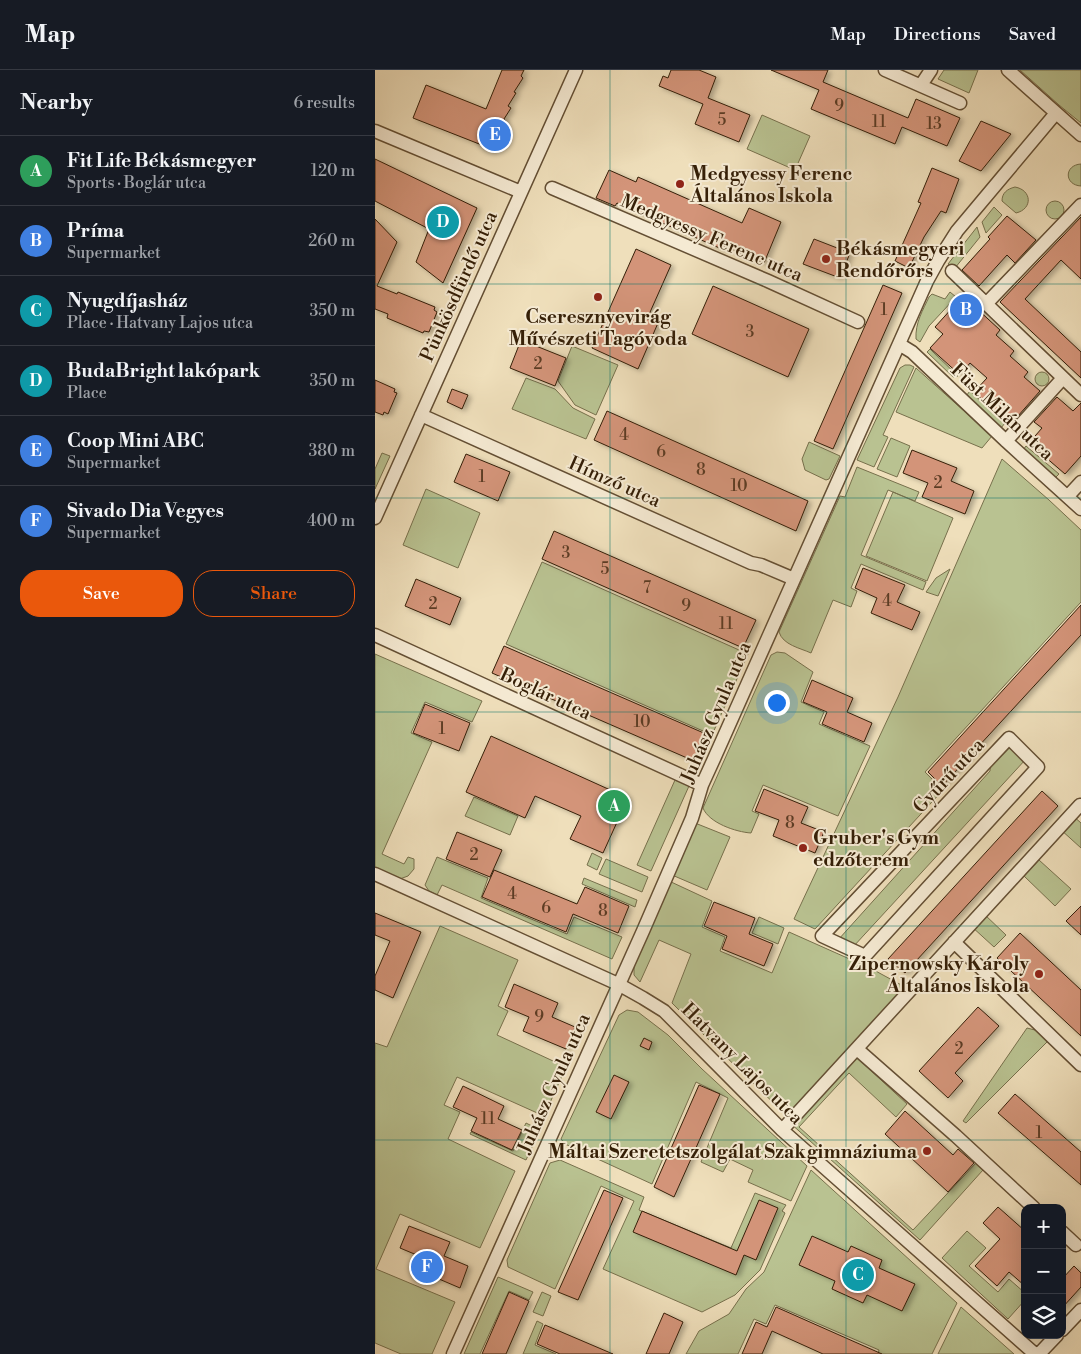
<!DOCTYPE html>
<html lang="en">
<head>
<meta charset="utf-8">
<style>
  body { margin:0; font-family:"Libre Bodoni",serif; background:#20242c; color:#f1f3f6 }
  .controls { position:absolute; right:15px; bottom:15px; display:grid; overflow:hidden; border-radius:10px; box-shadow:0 5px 20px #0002 }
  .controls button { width:45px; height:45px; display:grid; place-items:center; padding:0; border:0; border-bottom:1px solid #363941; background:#171b24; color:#f1f3f6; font:25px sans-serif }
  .you { position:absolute; left:401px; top:632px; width:18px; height:18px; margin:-12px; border:4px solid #fff; border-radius:50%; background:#1a73e8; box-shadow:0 0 0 8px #1a73e833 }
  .badge { display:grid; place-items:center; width:32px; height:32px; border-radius:50%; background:#ea580c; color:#fff; font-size:16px; font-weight:700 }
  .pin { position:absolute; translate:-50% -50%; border:2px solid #fff; box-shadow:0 1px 5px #0006 }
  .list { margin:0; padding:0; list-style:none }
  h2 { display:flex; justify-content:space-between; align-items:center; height:65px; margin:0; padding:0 20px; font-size:21px }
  h2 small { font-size:16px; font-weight:400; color:#9ea1a6 }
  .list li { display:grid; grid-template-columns:32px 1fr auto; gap:15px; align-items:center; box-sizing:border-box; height:70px; padding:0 20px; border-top:1px solid #363941 }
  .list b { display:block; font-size:19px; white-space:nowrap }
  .list p { margin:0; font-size:16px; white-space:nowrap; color:#9ea1a6 }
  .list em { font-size:16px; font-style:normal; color:#9ea1a6 }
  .actions { display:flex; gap:10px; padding:15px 20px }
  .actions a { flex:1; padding:11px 0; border:1px solid #ea580c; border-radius:20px; text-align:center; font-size:18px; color:#ea580c }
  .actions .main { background:#ea580c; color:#fff }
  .icon { flex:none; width:28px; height:28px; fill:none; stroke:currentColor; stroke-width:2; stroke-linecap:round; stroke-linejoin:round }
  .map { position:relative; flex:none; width:706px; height:1284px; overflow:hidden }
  header { display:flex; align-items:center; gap:30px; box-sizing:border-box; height:70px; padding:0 25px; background:#171b24; border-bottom:1px solid #363941 }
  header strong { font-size:24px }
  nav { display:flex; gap:28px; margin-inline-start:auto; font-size:18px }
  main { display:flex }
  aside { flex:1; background:#171b24 }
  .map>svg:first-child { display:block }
  .green { fill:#b9c291; stroke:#77704c }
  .building { fill:#d39479; stroke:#351f07; filter:url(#shadow) }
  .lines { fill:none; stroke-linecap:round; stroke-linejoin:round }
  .minor-casing { stroke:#644f34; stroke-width:15 }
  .minor { stroke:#f5ead3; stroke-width:12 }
  .grid { fill:none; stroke:#0f766e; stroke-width:1; stroke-opacity:0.55 }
  .poi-dot { fill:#8f2418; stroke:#f5ead3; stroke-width:2 }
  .labels { text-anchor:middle; stroke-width:4; stroke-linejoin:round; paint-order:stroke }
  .number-label { font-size:16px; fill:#5c3c24 }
  .poi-label { font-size:19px; font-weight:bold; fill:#351f07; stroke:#f5ead3; text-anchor:start }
  .street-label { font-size:19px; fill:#351f07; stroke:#f5ead3 }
</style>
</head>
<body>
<header>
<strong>Map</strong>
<nav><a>Map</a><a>Directions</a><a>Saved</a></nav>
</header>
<main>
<aside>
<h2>Nearby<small>6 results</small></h2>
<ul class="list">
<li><span class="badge" style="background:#2e9e5b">A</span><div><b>Fit Life Békásmegyer</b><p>Sports · Boglár utca</p></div><em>120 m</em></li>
<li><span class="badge" style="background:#3f7fe0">B</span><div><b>Príma</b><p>Supermarket</p></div><em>260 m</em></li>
<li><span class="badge" style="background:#0f9aa8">C</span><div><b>Nyugdíjasház</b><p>Place · Hatvany Lajos utca</p></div><em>350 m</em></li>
<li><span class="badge" style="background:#0f9aa8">D</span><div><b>BudaBright lakópark</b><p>Place</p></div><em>350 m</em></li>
<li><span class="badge" style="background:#3f7fe0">E</span><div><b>Coop Mini ABC</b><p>Supermarket</p></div><em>380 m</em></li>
<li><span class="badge" style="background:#3f7fe0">F</span><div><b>Sivado Dia Vegyes</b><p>Supermarket</p></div><em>400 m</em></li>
</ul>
<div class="actions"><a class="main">Save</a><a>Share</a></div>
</aside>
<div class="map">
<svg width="706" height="1284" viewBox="0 0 706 1284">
  <defs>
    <filter id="shadow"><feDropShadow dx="3.5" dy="2" stdDeviation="2.5" flood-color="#0004"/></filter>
  </defs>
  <rect width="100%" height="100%" fill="#efdfbb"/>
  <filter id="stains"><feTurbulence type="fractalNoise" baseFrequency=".004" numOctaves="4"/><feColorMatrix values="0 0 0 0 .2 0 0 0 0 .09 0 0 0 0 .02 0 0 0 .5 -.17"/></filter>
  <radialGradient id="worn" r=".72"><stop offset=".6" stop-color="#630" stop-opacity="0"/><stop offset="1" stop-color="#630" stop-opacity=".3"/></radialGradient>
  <!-- green -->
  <path class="green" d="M569,0H603L594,23L563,9Z
    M645,0H706V53L684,35Z
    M387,45L435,66L420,100L372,79Z
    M706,94V116C689,115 689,95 706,94Z
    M640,117C657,120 658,139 641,143L627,131C627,123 632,119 640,117Z
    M671 140a9 9 0 1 1 18 0a9 9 0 1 1-18 0Z
    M619,137L627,145L611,163L607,152Z
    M602,157L605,167L580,198L573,194Z
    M575,222L581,227L554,256L545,272L541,269C540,253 548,240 554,227L557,224L570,229Z
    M197,276L243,295L221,345L200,335L183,311Z
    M555,279L583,306L578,307L552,282Z
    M530,295H535L539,297L508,365L513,367L499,397L482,390L525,298Z
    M541,298L617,366L607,378L521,342Z
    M660 309a7 7 0 1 1 14 0a7 7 0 1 1-14 0Z
    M151,308L180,319L198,338L220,349L211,369L137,339Z
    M595,321L630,353L626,358L591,326Z
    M516,368L535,376L522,407L502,399Z
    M434,372L465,386L454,409L451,410L430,400L427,389Z
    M651,376L684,404L680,408L648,380Z
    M7,383L15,386L0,419V399Z
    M627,389L674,430L706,460V532L550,702L568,720L440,859L419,849L523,627Z
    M482,397L544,422L540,431L513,420L486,485L551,512L548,520L486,494L476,518L482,521L476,537L458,530L436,583C425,578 408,575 404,562L465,426L470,427Z
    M51,419L105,443L83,498L28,475Z
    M518,422L578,448L552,511L491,486Z
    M167,492L373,584L337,665L131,574Z
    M575,499L563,526L551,522L561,508Z
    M402,582L410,583L438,602L426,632L449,642L444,654L495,676L463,746L388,715L377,741L384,744L376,763C361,762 334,753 328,738L396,585Z
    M0,584L107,631L97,652L50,632L36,663L57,672L7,784L29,794L33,787L39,789V799L33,806L22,810L0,799Z
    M630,674L651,689L478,877L463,870L615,701L616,689Z
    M300,710L314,716L276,801L262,795Z
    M99,727L143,746L135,765L90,746Z
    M697,745L706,753V778L685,759Z
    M320,753L355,767L332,820L297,805Z
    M217,783L227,788L222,800L212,795Z
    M62,787L113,808L106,828L192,864L199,847L247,867L237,889L67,815L62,825L54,821L50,815Z
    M231,789L273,807L267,822L224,804Z
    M664,790L696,819L680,836L649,806Z
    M209,808L262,830L260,837L207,814Z
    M294,811L337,831L327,857L350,867L345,881L397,903L414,862L497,899L530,917L412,1046L345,981L297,933L316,884L284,870L265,912L259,905V895Z
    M608,843L631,865L619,877L596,856Z
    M384,847L409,858L403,874L377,863Z
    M65,856L143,890L123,936L133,941L122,965L191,997L169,1046L82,1007L69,1035L85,1042L73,1069L140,1101L105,1178L25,1144L1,1199L80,1232L57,1284H26L0,1273V973L12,977Z
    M252,940L263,942L293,965L327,999L432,1096L416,1131L373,1112L378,1100L355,1089L348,1102L326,1092L353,1028L321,1012L277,1114L190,1074L186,1069L244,945Z
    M652,958L660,960L665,959L675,969L591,1053L588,1051Z
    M479,985L532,1034L521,1047L474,1003L424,1057L538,1160L601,1093L608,1100L545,1170L414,1052Z
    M151,1053L165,1060L151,1090L95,1064L96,1062L138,1081Z
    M185,1090L269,1127L264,1140L356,1178L380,1123L411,1135L407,1141L410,1143L385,1200L360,1225L327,1242L228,1199L259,1131L226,1116L180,1219L133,1197L132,1190L175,1093Z
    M436,1100L582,1233L557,1284H503L504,1280L400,1235L391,1254L379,1249L363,1284H311L324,1261L354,1244L371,1219L389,1202Z
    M592,1161L611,1178L594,1196L623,1222L634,1209L650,1223V1230L633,1249L567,1188Z
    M123,1207L158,1222L154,1230L134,1221L105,1284H89Z
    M167,1222L176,1226L168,1246L158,1242Z
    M586,1237L639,1284H563Z
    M162,1251L168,1254L160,1275L181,1284H148Z"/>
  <!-- building -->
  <path class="building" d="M127,0H149L146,6L148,8L139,22L141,23L133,36L136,38L129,49L131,51L124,61L126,63L117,79L38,48L51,15L111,39Z
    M296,0H324L341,7L333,28L375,45L364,72L320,54L328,34L284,16L288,6L293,8Z
    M396,0H453L448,12L533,48L541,29L585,48L572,76L527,57L520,74L436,39L444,20Z
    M606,51L636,64L606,101L584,91Z
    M0,89L102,138L68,213L41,192L54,159L0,131Z
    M557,98L584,109L571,143L566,141L549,167L534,198L520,191L546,133L543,132Z
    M234,100L261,112L263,107L367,153L374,138L406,152L389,193L350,176L349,180L242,133L240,136L221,128Z
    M632,146L661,170L640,193L632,185L604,216L587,200L615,169L613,167Z
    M706,147V209L686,190L650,229L706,282V308L625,232Z
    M0,149L22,172L2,216L22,224L23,222L60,237L59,240L62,242L54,262L49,261L48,263L12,248L13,244L0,239Z
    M439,169L475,183L465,208L428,194Z
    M261,179L296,195L272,249L283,253L263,299L217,278Z
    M508,215L527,223L458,379L439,371Z
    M338,216L434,259L413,307L317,264Z
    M588,226L625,260L621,265L639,281L635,286L653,302L649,307L665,321L635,355L599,322L612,308L595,293L585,305L555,278L568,264L560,257Z
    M146,270L191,288L180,316L135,298Z
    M0,310L20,319L19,322L22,323L13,344L9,342L8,345L0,342Z
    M77,319L93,325L87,339L72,332Z
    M682,327L698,341L706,333V386L690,404L654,373L667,358L659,352Z
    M232,341L433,431L421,461L219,370Z
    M537,380L582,398L576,411L599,421L590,444L547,427L553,413L528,403Z
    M91,384L135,402L123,431L79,412Z
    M179,461L381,550L368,578L167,489Z
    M488,498L530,515L522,532L545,542L537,560L496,543L502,528L480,518Z
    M41,509L86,528L75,555L30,536Z
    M706,535V565L567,716L553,702Z
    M129,576L331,664L319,691L117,603Z
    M437,610L478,628L472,642L497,653L489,672L447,654L452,642L428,632Z
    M50,634L95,653L84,681L38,663Z
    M116,666L253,728L228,783L195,769L206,746L160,726L150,748L91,722Z
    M389,719L433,737L426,753L449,762L440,783L398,766L404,750L380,741Z
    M667,721L683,736L530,903L513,889Z
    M82,762L127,780L115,807L71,789Z
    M119,800L202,834L210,817L254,836L243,863L198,844L191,862L107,827Z
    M339,832L380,848L374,864L398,874L389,896L347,879L352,866L329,856Z
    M706,836V865L691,851Z
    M0,843L46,862L18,928L0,920V906L15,871L0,865Z
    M645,863L706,920V966L622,888Z
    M139,914L183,933L177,947L200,957L191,979L148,961L154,947L130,937Z
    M603,937L624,956L580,1003L588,1011L573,1028L544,1001Z
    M269,968L277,972L274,980L265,976Z
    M239,1005L254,1012L236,1049L221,1042Z
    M324,1015L345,1024L299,1127L279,1117Z
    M88,1016L129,1036L123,1049L147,1060L137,1080L96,1061L102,1048L78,1037Z
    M640,1024L706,1082V1115L623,1043Z
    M530,1041L578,1085L583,1079L599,1093L573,1122L510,1064Z
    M229,1120L248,1128L203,1230L183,1222Z
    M384,1130L403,1138L381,1190L369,1185L361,1205L258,1162L267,1141L362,1181Z
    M623,1137L650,1161V1216L634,1202L622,1216L600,1196L625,1169L608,1153Z
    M34,1156L75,1172L69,1186L93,1196L85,1218L43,1200L49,1188L25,1178Z
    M437,1166L473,1182L476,1176L507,1190L504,1198L540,1214L527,1241L492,1225L488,1233L457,1219L460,1211L424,1195Z
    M699,1196L706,1203V1217L687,1238V1209Z
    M134,1222L154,1231L131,1284H107Z
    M401,1237L507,1284H448L397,1261L387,1284H367L381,1252L392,1257Z
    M289,1243L308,1252L294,1284H271Z
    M170,1255L238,1284H185L162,1274Z"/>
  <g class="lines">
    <defs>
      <path id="minor" d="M510,0L585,33
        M633,0L706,65
        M546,15L556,0
        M0,61L146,122
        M177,118L393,211L483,252
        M577,201L706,325
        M611,234L706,135
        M524,274L537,282L631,371L706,439
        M46,345L376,493L386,495L419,509
        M631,371L688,308
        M693,426L706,412
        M0,448L201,0
        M0,565L327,715
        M634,668L663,697L490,886L447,866Z
        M0,804L243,914L268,928L289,941L407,1060L660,1284
        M579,872L706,995
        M482,979L581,1066L659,1138
        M407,1060L705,735L706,736
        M687,1162L701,1175
        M687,1260L706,1240
        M78,1284L268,861L317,748L327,715L338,691L552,211L563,191L582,161L681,43
        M664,1284L682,1265"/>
    </defs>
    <!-- minor casing -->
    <use href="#minor" class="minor-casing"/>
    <!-- minor -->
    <use href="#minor" class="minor"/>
  </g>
  <!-- grid -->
  <path class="grid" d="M235,0V1284M471,0V1284M0,214H706M0,428H706M0,642H706M0,856H706M0,1070H706"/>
  <!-- markers -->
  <g class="poi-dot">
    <circle cx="305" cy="114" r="5"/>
    <circle cx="451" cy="189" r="5"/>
    <circle cx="223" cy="227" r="5"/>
    <circle cx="428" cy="778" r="5"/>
    <circle cx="664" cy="904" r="5"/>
    <circle cx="552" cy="1081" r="5"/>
  </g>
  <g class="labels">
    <!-- number labels -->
    <g class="number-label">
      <text x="464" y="41">9</text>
      <text x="347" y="55">5</text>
      <text x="504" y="57">11</text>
      <text x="559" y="59">13</text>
      <text x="509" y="245">1</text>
      <text x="375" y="267">3</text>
      <text x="163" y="299">2</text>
      <text x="249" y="370">4</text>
      <text x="286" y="387">6</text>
      <text x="326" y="405">8</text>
      <text x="107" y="412">1</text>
      <text x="563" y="418">2</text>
      <text x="364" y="421">10</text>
      <text x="191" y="488">3</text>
      <text x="230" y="504">5</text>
      <text x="272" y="523">7</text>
      <text x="512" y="536">4</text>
      <text x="58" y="539">2</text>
      <text x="311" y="541">9</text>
      <text x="351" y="559">11</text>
      <text x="267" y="657">10</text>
      <text x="67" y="664">1</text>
      <text x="415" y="758">8</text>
      <text x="99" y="790">2</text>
      <text x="137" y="829">4</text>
      <text x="171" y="843">6</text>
      <text x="228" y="846">8</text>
      <text x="164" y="952">9</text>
      <text x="584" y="984">2</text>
      <text x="113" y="1054">11</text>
      <text x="664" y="1068">1</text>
    </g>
    <!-- poi labels -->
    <g class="poi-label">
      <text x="315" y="110">Medgyessy Ferenc<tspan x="315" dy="22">Általános Iskola</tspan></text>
      <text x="461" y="185">Békásmegyeri<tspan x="461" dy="22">Rendőrőrs</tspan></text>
      <text x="223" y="253" text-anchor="middle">Cseresznyevirág<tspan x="223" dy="22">Művészeti Tagóvoda</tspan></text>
      <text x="438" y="774">Gruber's Gym<tspan x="438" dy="22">edzőterem</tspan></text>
      <text x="654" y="900" text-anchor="end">Zipernowsky Károly<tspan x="654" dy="22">Általános Iskola</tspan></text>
      <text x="542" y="1088" text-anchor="end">Máltai Szeretetszolgálat Szakgimnáziuma</text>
    </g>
    <!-- street labels -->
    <g class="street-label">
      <text transform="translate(337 167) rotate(23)" y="7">Medgyessy Ferenc utca</text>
      <text transform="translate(83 216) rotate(-66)" y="7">Pünkösdfürdő utca</text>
      <text transform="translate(628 341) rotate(43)" y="7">Füst Milán utca</text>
      <text transform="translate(240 411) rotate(24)" y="7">Hímző utca</text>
      <text transform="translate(171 623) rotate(25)" y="7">Boglár utca</text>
      <text transform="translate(340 642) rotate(-67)" y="7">Juhász Gyula utca</text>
      <text transform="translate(573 705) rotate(-47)" y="7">Gyűrű utca</text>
      <text transform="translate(368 993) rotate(45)" y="7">Hatvany Lajos utca</text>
      <text transform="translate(178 1013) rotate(-66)" y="7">Juhász Gyula utca</text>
    </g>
  </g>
  <rect width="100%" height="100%" filter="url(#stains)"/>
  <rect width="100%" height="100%" fill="url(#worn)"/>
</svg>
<div class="controls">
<button>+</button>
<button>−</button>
<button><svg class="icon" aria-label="layers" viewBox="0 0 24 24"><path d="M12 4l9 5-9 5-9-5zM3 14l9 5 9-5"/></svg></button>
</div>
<div class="you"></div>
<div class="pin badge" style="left:239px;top:736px;background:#2e9e5b">A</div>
<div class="pin badge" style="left:591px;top:240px;background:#3f7fe0">B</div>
<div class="pin badge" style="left:483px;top:1205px;background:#0f9aa8">C</div>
<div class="pin badge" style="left:68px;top:152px;background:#0f9aa8">D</div>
<div class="pin badge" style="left:120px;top:65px;background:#3f7fe0">E</div>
<div class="pin badge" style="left:52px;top:1197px;background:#3f7fe0">F</div>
</div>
</main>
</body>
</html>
